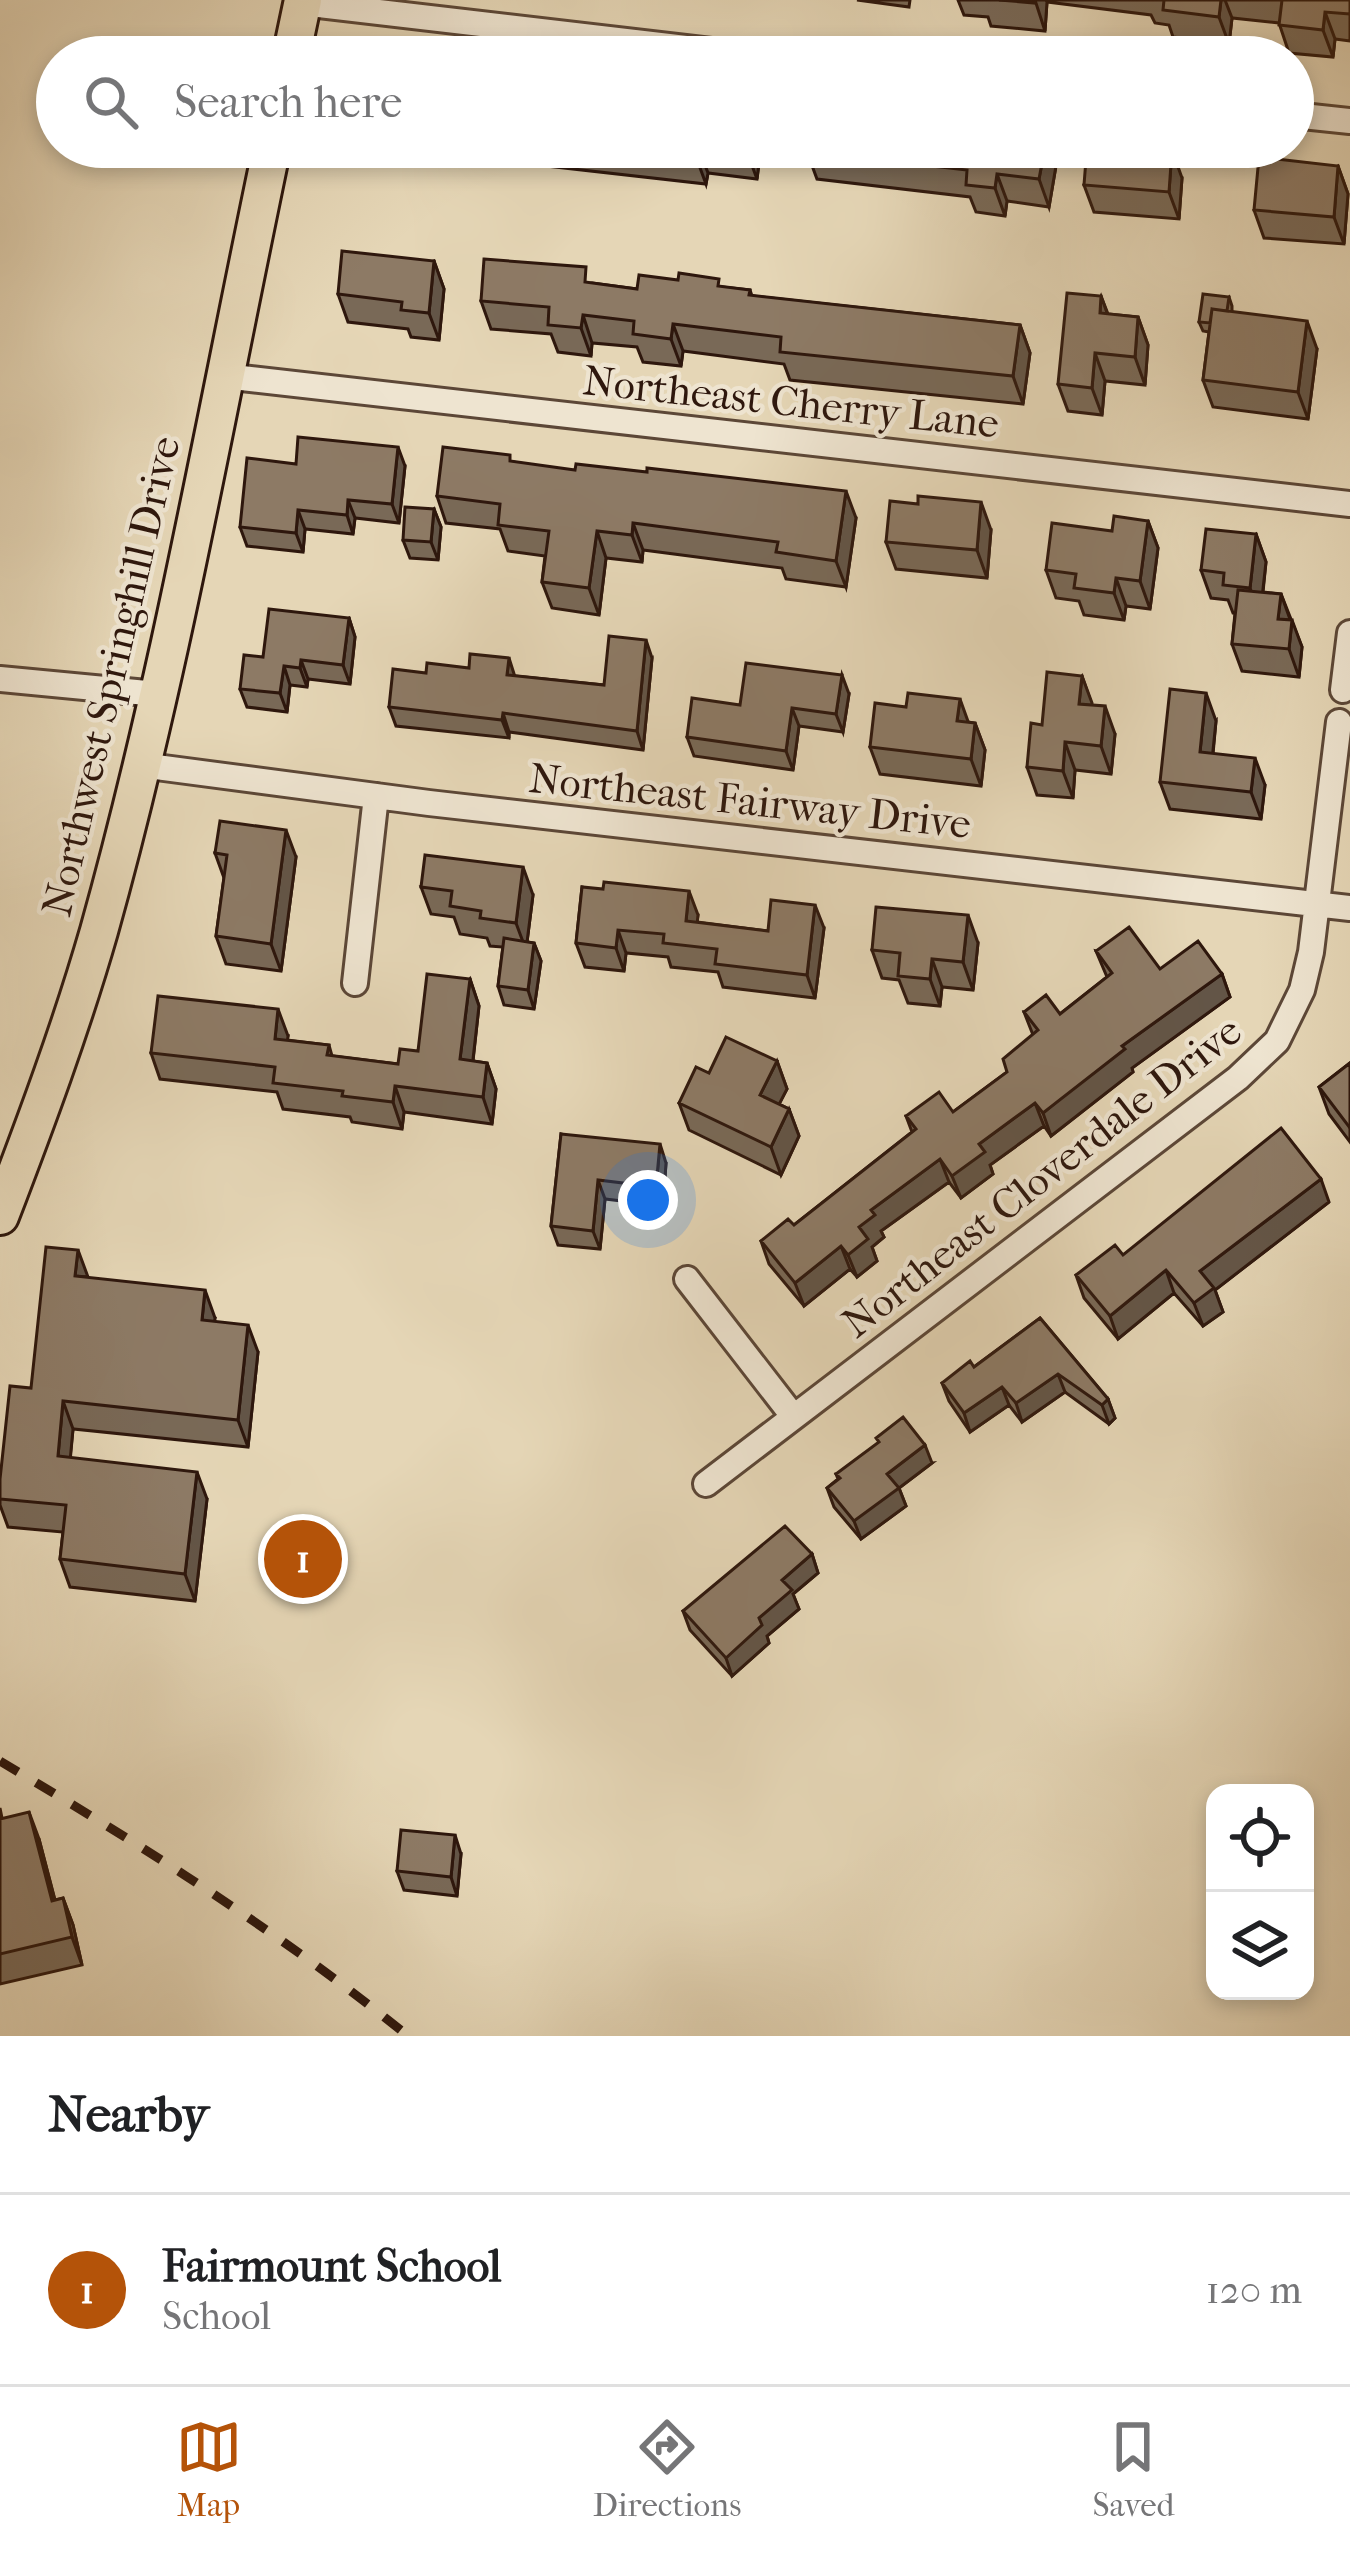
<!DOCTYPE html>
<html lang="en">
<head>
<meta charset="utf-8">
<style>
  body { margin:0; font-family:"IM FELL French Canon",serif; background:#f2f2f2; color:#202124 }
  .controls { position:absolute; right:36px; bottom:36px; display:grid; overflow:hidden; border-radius:24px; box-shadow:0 6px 18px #0003 }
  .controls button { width:108px; height:108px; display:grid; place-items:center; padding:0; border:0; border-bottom:3px solid #e0e0e0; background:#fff; color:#202124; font:60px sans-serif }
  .you { position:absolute; left:648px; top:1200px; width:42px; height:42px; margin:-30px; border:9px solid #fff; border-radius:50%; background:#1a73e8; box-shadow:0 0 0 18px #1a73e833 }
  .badge { display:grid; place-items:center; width:78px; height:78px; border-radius:50%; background:#b45309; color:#fff; font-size:39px; font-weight:700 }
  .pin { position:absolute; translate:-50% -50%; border:6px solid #fff; box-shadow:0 3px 12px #0006 }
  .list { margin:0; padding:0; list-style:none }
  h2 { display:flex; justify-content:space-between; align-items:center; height:156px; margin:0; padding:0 48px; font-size:51px }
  h2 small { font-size:39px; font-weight:400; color:#757577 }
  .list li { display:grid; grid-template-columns:78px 1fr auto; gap:36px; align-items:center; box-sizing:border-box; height:192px; padding:0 48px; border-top:3px solid #e0e0e0 }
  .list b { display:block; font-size:45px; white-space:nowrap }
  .list p { margin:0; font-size:39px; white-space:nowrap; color:#757577 }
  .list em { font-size:39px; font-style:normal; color:#757577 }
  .icon { flex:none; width:66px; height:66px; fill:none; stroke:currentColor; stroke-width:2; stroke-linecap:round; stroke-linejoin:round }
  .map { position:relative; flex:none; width:1350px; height:2036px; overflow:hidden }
  .search { position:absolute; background:#fff; box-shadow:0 6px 18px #0003; left:36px; right:36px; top:36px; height:132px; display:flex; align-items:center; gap:30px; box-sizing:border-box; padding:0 42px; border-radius:66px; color:#757577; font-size:45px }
  .sheet { height:348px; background:#fff }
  nav { display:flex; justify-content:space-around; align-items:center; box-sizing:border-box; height:168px; border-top:3px solid #e0e0e0; background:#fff; font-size:33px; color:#757577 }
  nav a { display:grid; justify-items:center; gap:6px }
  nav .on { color:#b45309 }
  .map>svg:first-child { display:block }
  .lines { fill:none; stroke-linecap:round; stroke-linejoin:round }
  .minor-casing { stroke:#5c4737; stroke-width:30 }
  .primary-casing { stroke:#2e170d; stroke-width:42 }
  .minor { stroke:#eee4d0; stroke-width:24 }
  .primary { stroke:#e5d6b6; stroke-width:36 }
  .rail { stroke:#2e170d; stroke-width:9; stroke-dasharray:21 21; stroke-linecap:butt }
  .wall { fill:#796957; stroke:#2e170d; stroke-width:3 }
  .shaded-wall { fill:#635547; stroke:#2e170d; stroke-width:3 }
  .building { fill:#8d7a65; stroke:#2e170d; stroke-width:3 }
  .labels { text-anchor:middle; stroke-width:9; stroke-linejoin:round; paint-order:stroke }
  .street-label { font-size:42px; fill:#2e170d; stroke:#eee4d0 }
</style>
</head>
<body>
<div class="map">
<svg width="1350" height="2036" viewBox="0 0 1350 2036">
  <rect width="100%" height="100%" fill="#e5d6b6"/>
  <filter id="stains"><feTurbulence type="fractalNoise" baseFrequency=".00167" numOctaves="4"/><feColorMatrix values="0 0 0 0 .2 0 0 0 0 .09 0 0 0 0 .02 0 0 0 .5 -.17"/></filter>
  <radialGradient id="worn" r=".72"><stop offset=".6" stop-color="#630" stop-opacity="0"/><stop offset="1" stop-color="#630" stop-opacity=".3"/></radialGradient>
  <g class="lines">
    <defs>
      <path id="minor" d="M302,3L764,57
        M1293,115L1350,121
        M224,376L1350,504
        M0,679L157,694
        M1343,690L1350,633
        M141,765L429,803L1350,908
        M355,983L376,796
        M687,1279L793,1416
        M706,1484L1238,1078L1277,1041L1302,990L1311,952L1339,722"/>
      <path id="primary" d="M291,57L303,0
        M0,1216C36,1122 71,1028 99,931C171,674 217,408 272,147"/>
    </defs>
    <!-- minor casing -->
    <use href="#minor" class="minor-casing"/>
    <!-- primary casing -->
    <use href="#primary" class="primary-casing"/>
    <!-- minor -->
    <use href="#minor" class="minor"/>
    <!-- primary -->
    <use href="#primary" class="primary"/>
    <!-- rail -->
    <path class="rail" d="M0,1761C141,1845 280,1932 408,2036"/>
  </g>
  <!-- wall -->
  <path class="wall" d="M857,0H910L909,7Z
    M958,0H1350V41L1335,39L1333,57L1289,53L1279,23L1232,18L1229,44L1173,37L1169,25L1155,23L1151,15L1047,2L1045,31L991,26L988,17L964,15Z
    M522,147H761L757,179L708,173L706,184L547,166L542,151L522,149Z
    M807,147H1056L1058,154L1049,207L1007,201L1005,216L976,212L970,197L817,179L807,152Z
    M1338,166L1348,194L1344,244L1264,238L1254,210Z
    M1182,178L1179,219L1094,212L1084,185Z
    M434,261L444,289L439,340L411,337L408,329L348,322L338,294Z
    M592,283L637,289L722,287L750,290L752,296L1020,325L1030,353L1023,404L790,380L784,364L683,351L681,366L643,362L637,347L592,343L591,356L558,352L551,334L491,329L481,301Z
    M1101,296L1108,314L1138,317L1148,345L1145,385L1105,381L1102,415L1068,411L1058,384Z
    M1229,297L1232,306V312L1317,349L1308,419L1213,407L1203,380L1209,332L1203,331L1199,322Z
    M513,462L856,518L846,587L786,579L782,568L643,550L642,562L606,558L599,615L552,608L542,582L545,556L508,551L500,529L446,523L437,496Z
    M296,464L405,466L399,523L355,518L353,534L305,529L303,552L247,546L240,527Z
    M434,509L441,527L438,560L410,558L403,540Z
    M1148,521L1158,548L1150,609L1126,606L1124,620L1084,615L1079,601L1056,598L1046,570L1112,531Z
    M991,530L987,578L896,569L886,542Z
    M1256,534L1266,562L1263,592L1281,594L1302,647L1299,677L1242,671L1232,644L1235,613H1233L1228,600L1211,598L1201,570Z
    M349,618L355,637L350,684L308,679L307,687L290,685L287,712L247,707L240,689L263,657Z
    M652,658L643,750L509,732V738L396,726L389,707L515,676L604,685Z
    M1082,676L1092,705L1115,734L1111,774L1075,770L1073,798L1037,795L1027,767L1042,725Z
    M849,694L843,732L799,726L793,770L694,756L687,737L740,705Z
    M1216,721L1213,754L1265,785L1261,819L1170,809L1160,782Z
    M968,722L975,723L985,750L981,786L880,774L870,747Z
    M215,853L296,857L281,971L226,964L216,936L224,878Z
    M421,887L533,895L527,942L534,943L541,961L534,1009L504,1005L498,986L503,947L490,946L487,938L460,934L454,917L431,914Z
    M582,887L698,915L697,922L768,931L824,928L815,998L723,987L718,972L671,967L668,957L626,953L624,971L585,967L576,943Z
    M978,943L973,990L942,987L940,1006L908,1003L899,980L882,978L872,950Z
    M1096,951L1160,969L1222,974L1230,997L1132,1068L1133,1072L1051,1136L1044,1126L990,1165L993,1174L961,1198L949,1182L881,1231L884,1237L872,1247L877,1261L857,1277L850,1269L804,1306L769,1264L761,1241L794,1225L912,1132L906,1116L953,1112L1007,1072L1033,1035L1024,1012L1060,1014L1107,977Z
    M470,979L479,1006L473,1061L487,1063L496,1089L492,1124L404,1112L402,1129L352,1122L350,1117L283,1109L277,1092L160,1079L151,1053L288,1036L287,1040L329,1045L332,1056L398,1064L418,1051Z
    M777,1061L787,1089L779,1104L789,1109L799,1136L781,1175L689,1130L679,1103L709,1073Z
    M1350,1063V1142L1329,1114L1319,1087Z
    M561,1134L666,1163L663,1206L605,1199L600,1249L558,1245L551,1226Z
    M1329,1202L1215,1290L1223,1312L1203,1326L1174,1293L1118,1339L1084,1298L1076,1275L1123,1255Z
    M88,1278L215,1318L214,1321L258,1352L248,1447L73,1429L70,1458L207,1499L195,1601L70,1587L60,1559L63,1532L8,1527L0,1505V1479L31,1388Z
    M1040,1318L1108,1399L1115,1418L1109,1424L1065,1392L1022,1422L1009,1405L970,1432L949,1401L942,1383L974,1367Z
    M932,1463L899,1488L906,1506L861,1539L834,1507L827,1488L838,1479L836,1474Z
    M812,1554L818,1573L793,1594L799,1609L767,1636L769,1643L732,1676L690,1630L683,1611Z
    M0,1808L2,1818L39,1839L55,1900L63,1898L73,1925L82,1965L0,1984Z
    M461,1854L457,1896L404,1890L397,1871Z"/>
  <!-- shaded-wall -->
  <path class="shaded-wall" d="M1035,0H1046L1047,2L1045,31Z
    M1221,0H1225L1232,18L1229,44L1219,17Z
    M1325,12L1335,39L1333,57L1323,30Z
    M698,147L708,173L706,184L696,157Z
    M748,147H761L757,179L747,152Z
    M1045,147H1056L1058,154L1049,207L1039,179Z
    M1172,150L1182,178L1179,219L1169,192Z
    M1338,166L1348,194L1344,244L1334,217Z
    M997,174L1007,201L1005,216L995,188Z
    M434,261L444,289L439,340L429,313Z
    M1101,296L1111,324L1100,313Z
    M583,315L592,343L591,356L581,328Z
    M1138,317L1148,345L1145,385L1135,357Z
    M1307,321L1317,349L1308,419L1298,392Z
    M673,324L683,351L681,366L671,339Z
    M1020,325L1030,353L1023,404L1013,376Z
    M1095,353L1105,381L1102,415L1092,388Z
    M398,447L405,466L399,523L392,504Z
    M846,491L856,518L846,587L836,561Z
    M348,500L355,518L353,534L347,515Z
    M981,502L991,530L987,578L977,550Z
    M434,509L441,527L438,560L431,542Z
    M298,510L305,529L303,552L296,533Z
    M1148,521L1158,548L1150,609L1140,581Z
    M633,523L643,550L642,562L632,535Z
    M597,531L606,558L599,615L589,588Z
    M1256,534L1266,562L1260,616L1250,588Z
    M1116,578L1126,606L1124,620L1114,593Z
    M1281,594L1291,622L1278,619Z
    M349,618L355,637L350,684L343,665Z
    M1292,620L1302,647L1299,677L1289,649Z
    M646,640L652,658L643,750L637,731Z
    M509,658L515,677L507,675Z
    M301,660L308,679L307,687L300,668Z
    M284,666L290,685L287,712L280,693Z
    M842,675L849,694L843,732L836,714Z
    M1082,676L1092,703L1089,731L1079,704Z
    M1206,693L1216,721L1210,780L1200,752Z
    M960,699L970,727L957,721Z
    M1105,706L1115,734L1111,774L1101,746Z
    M792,708L799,726L793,770L786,751Z
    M503,713L509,732V738L502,720Z
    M975,723L985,750L981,786L971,759Z
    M1065,742L1075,770L1073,798L1063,771Z
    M1255,758L1265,785L1261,819L1251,792Z
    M286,830L296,857L281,971L271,944Z
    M523,867L533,895L526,950L516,923Z
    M689,891L698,915L695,944L686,921Z
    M815,905L824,928L815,998L807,975Z
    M968,915L978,943L973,990L963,962Z
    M618,930L626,953L624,971L616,948Z
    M534,943L541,961L534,1009L528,990Z
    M932,959L942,987L940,1006L930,979Z
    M1222,974L1230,997L1132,1068L1133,1072L1051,1136L1043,1113L1122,1046Z
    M470,979L479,1006L470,1086L460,1059Z
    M278,1009L288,1036L285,1065L275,1039Z
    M777,1061L787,1089L770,1122L760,1095Z
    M487,1063L496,1089L492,1124L483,1097Z
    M395,1086L404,1112L402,1129L393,1102Z
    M1035,1103L1044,1126L990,1165L993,1174L961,1198L952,1176L979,1144Z
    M789,1109L799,1136L781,1175L771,1147Z
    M660,1144L666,1163L663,1206L656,1187Z
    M940,1159L949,1182L881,1231L884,1237L872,1247L877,1261L857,1277L848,1255L859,1227L871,1210Z
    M1321,1179L1329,1202L1215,1290L1223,1312L1203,1326L1194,1303L1200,1271Z
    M598,1180L605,1199L600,1249L593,1231Z
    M841,1246L850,1269L804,1306L795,1283Z
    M78,1250L88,1277L75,1276Z
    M1166,1270L1174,1293L1118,1339L1110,1316Z
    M205,1290L215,1318L212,1347L202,1320Z
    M248,1325L258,1352L248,1447L238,1420Z
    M1058,1374L1065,1392L1022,1422L1016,1403Z
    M1002,1387L1009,1405L970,1432L964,1413Z
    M1108,1399L1115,1418L1109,1424L1102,1405Z
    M63,1401L73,1429L68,1484L58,1456Z
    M925,1445L932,1463L899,1488L906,1506L861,1539L854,1521L887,1474Z
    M197,1472L207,1499L195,1601L185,1574Z
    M812,1554L818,1573L793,1594L799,1609L767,1636L769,1643L732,1676L726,1658L759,1618L782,1580Z
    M29,1812L39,1839L62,1928L52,1901Z
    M455,1835L461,1854L457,1896L451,1877Z
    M63,1898L73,1925L82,1965L72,1937Z"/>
  <!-- building -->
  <path class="building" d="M999,0H1035V3Z
    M1164,0H1221L1219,17L1163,10Z
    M1282,0H1350V14L1325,12L1323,30L1279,25Z
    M608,147H698L696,157Z
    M707,147H748L747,152Z
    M807,147H1045L1039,179L997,174L995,188L966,185L967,170L807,152Z
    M1087,147H1128L1172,150L1169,192L1084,185Z
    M1259,157L1338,166L1334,217L1254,210Z
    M342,251L434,261L429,313L401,310L402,302L338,294Z
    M484,259L586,267L585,282L637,289L639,275L678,280L679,273L719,279L718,286L750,290L749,295L1020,325L1013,376L780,352L781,337L673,324L671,339L633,334L634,321L583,315L581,328L548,325L549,307L481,301Z
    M1067,293L1101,296L1100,313L1138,317L1135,357L1095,353L1092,388L1058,384Z
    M1203,294L1229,297L1227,311L1212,309L1210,323L1199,322Z
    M1212,309L1307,321L1298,392L1203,380Z
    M298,437L398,447L392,504L348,500L347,515L298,510L296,533L240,527L247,458L296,464Z
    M443,447L510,455V461L575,470L576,464L647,472V468L846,491L836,561L776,552L778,542L633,523L632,535L597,531L589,588L542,582L549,531L498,525L500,504L437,496Z
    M918,496L981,502L977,550L886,542L890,501L918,504Z
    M405,507L434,509L431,542L403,540Z
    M1114,516L1148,521L1140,581L1116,578L1114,593L1074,588L1076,574L1046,570L1052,523L1112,531Z
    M1206,529L1256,534L1250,588L1223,585L1224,573L1201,570Z
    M1238,590L1281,594L1278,619L1292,620L1289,649L1232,644Z
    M269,609L349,618L343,665L301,660L300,668L284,666L280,693L240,689L244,655L263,657Z
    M609,636L646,640L637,731L503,713L502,720L389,707L393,669L426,673L427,663L469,668L470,654L509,658L507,675L604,685Z
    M746,663L842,675L836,714L792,708L786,751L687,737L692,698L740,705Z
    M1047,672L1082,676L1079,704L1105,706L1101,746L1065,742L1063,771L1027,767L1031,723L1042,725Z
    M1170,689L1206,693L1200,752L1255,758L1251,792L1160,782Z
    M908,693L960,699L957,721L975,723L971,759L870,747L875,703L906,707Z
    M220,821L286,830L271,944L216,936L227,855L215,853Z
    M425,855L523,867L516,923L480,918L481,911L450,906L452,891L421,887Z
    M604,882L689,891L686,921L768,931L771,900L815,905L807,975L715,964L717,949L663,943L664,934L618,930L616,948L576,943L582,887L603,889Z
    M876,907L968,915L963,962L932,959L930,979L898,976L900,953L872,950Z
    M1129,927L1160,969L1198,941L1222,974L1122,1046L1125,1049L1043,1113L1035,1103L979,1144L985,1152L952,1176L940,1159L871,1210L875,1215L859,1227L868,1239L848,1255L841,1246L795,1283L761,1241L788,1219L794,1225L916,1129L906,1116L939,1092L953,1112L1007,1072L1003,1059L1038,1030L1024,1012L1046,995L1060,1014L1112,973L1096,951Z
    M504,938L534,943L528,990L498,986Z
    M427,974L470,979L460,1059L487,1063L483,1097L395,1086L393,1102L342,1096L343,1091L273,1083L275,1067L151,1053L158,996L278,1009L275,1039L329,1045L327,1055L398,1064L400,1049L418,1051Z
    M726,1037L777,1061L760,1095L789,1109L771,1147L679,1103L696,1067L709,1073Z
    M1350,1063V1128L1319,1087Z
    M1281,1128L1321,1179L1200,1271L1214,1288L1194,1303L1166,1270L1110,1316L1076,1275L1115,1245L1123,1255Z
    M561,1134L660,1144L656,1187L598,1180L593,1231L551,1226Z
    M46,1247L78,1250L75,1276L205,1290L202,1320L248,1325L238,1420L63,1401L58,1456L197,1472L185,1574L60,1559L66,1505L0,1499V1479L10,1386L31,1388Z
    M1040,1318L1108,1399L1102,1405L1058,1374L1016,1403L1002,1387L964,1413L942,1383L970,1361L974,1367Z
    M903,1417L925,1445L887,1474L899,1488L854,1521L827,1488L840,1478L836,1474L879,1442L876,1438Z
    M785,1526L812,1554L782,1580L792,1590L759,1618L762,1625L726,1658L683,1611Z
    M29,1812L52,1901L63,1898L72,1937L0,1954V1819Z
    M401,1830L455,1835L451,1877L397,1871Z"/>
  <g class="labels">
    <!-- street labels -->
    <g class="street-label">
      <text transform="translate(791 401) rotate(6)" y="15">Northeast Cherry Lane</text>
      <text transform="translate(110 676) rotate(-77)" y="15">Northwest Springhill Drive</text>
      <text transform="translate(750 800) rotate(6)" y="15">Northeast Fairway Drive</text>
      <text transform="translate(1041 1176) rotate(-38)" y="15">Northeast Cloverdale Drive</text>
    </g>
  </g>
  <rect width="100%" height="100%" filter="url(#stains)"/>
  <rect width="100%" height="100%" fill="url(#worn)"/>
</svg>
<div class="controls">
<button><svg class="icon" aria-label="locate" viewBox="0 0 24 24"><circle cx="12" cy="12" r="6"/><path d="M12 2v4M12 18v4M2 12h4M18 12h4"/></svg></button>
<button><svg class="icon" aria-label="layers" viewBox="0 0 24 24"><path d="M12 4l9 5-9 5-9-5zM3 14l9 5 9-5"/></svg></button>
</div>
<div class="you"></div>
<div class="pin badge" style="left:303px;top:1559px">1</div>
<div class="search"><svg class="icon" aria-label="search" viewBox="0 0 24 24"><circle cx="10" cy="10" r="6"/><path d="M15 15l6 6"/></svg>Search here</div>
</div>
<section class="sheet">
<h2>Nearby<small></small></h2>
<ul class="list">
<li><span class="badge">1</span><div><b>Fairmount School</b><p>School</p></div><em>120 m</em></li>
</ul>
</section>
<nav>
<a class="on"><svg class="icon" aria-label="map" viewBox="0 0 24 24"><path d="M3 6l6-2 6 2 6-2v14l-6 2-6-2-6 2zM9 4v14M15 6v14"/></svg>Map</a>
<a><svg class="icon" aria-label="directions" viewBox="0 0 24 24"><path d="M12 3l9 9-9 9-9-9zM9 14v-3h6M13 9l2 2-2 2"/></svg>Directions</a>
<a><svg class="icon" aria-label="saved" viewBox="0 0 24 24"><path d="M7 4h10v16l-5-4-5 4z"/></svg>Saved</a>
</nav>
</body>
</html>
